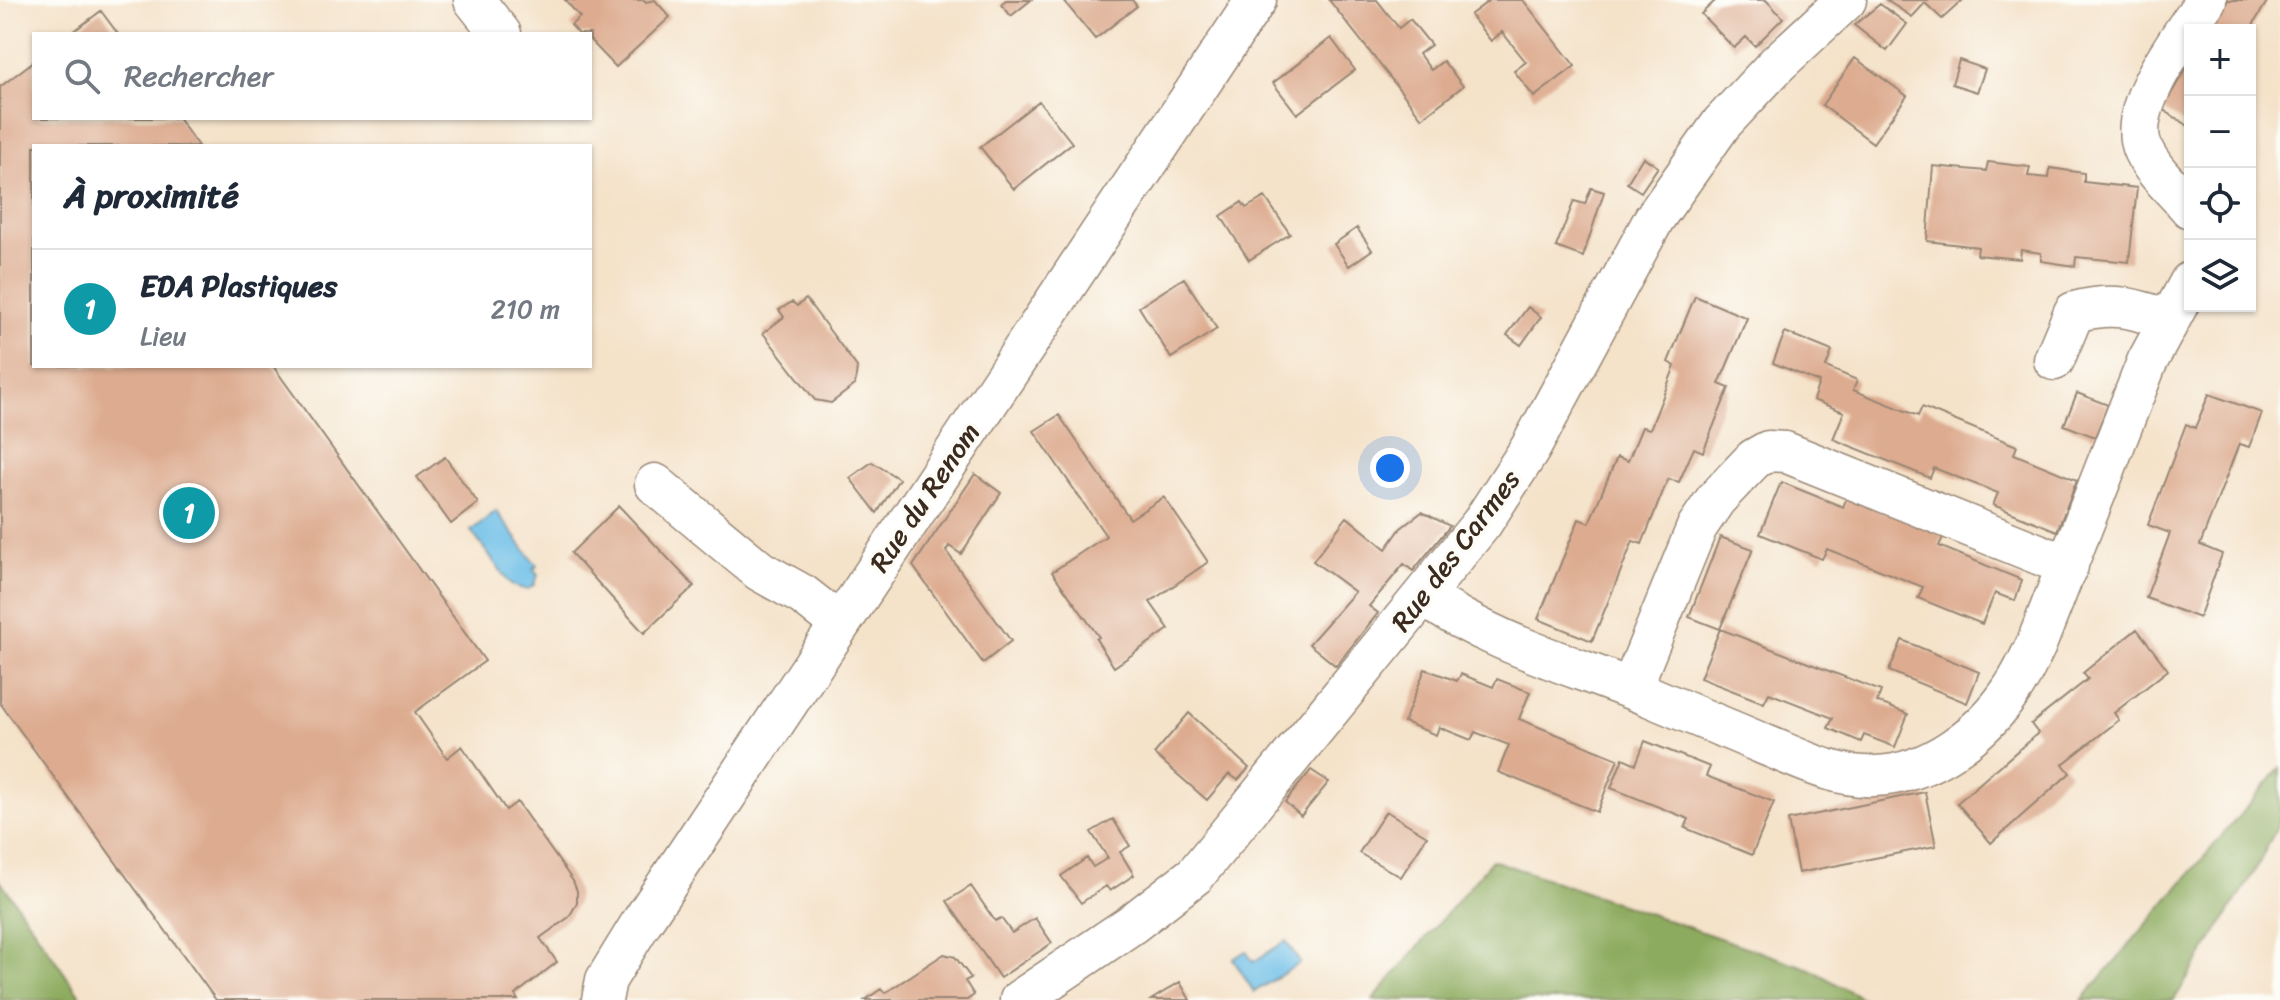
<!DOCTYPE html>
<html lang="fr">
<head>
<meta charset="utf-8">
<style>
  body { margin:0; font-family:Sriracha,sans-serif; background:#f2f2f3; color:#1f2937 }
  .controls { position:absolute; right:24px; top:24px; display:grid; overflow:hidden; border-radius:0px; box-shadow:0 2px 6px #0004 }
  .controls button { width:72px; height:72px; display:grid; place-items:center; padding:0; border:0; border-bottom:2px solid #e0e1e3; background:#fff; color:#1f2937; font:40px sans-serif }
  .you { position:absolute; left:1390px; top:468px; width:28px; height:28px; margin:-20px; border:6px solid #fff; border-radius:50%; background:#1a73e8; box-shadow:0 0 0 12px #1a73e833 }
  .badge { display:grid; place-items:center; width:52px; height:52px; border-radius:50%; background:#d1495b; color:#fff; font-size:26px; font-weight:700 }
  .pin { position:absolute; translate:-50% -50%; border:4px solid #fff; box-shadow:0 2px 8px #0006 }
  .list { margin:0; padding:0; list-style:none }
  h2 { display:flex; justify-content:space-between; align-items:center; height:104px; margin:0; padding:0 32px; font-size:34px }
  h2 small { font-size:26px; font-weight:400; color:#747a83 }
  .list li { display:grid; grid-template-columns:52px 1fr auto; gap:24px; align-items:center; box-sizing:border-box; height:120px; padding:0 32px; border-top:2px solid #e0e1e3 }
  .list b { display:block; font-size:30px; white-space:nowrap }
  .list p { margin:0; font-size:26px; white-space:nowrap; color:#747a83 }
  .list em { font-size:26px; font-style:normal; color:#747a83 }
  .icon { flex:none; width:44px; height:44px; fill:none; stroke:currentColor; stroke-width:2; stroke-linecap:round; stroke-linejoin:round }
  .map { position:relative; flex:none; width:2280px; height:1000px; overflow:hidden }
  .search { position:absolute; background:#fff; box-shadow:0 2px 6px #0004; left:32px; top:32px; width:560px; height:88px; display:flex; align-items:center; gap:20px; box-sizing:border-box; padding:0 28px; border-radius:0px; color:#747a83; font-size:30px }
  .panel { position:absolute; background:#fff; box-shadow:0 2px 6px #0004; left:32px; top:144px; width:560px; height:224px; border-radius:0px }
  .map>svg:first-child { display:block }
  .forest { fill:#8dab5e; stroke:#646a3e; stroke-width:2 }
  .water { fill:#6bbde7; stroke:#537482; stroke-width:2 }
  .building { fill:#ddac90 }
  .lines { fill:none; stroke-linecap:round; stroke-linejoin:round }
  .minor-casing { stroke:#988674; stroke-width:43 }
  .minor { stroke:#fff; stroke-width:40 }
  .labels { text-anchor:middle; stroke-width:7; stroke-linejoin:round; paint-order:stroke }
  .street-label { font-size:28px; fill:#3b2a1e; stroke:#fdfcf7 }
</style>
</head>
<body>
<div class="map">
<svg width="2280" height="1000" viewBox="0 0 2280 1000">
  <rect width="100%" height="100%" fill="#fdfcf7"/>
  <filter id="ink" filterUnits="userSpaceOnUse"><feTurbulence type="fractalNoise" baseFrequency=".0125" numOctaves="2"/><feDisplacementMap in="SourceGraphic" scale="16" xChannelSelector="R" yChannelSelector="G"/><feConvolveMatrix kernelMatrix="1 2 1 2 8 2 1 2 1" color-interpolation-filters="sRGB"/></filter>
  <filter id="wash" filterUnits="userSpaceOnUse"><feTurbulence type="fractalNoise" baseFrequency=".006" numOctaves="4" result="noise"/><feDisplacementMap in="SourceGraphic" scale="32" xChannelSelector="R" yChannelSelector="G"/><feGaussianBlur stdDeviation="1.8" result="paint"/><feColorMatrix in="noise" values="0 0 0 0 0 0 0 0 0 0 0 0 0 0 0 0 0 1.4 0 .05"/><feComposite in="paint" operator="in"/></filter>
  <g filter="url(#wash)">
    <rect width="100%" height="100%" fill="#f4e2c9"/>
    <!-- forest -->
    <path class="forest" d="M2280,768V821L2255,871L2174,1000H2082Z
      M1492,860L1810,969L1865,1000H1373Z
      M0,880L83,1000H0Z"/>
    <!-- water -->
    <path class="water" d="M496,511L537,566L533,569L538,575L534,585L527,590L511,585L471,531Z
      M1286,941L1300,963L1254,992L1233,959L1246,951L1253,962Z"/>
    <g id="blocks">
      <!-- building -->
      <path class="building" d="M565,0H644L646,2L655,0L670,17L616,67L590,40V34H579L571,25L580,17Z
        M1006,0H1031L1011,16L1001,4Z
        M1063,0H1132L1137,6L1095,39Z
        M1329,0H1377L1399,28L1410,19L1431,45L1419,54L1431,70L1443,61L1463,86L1422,118Z
        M1490,0H1523L1575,66L1534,97L1514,71L1526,62L1502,32L1491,41L1470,15Z
        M1716,0H1766L1783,18L1755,46L1746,37L1734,48L1701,14Z
        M1886,0H1963L1942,19L1925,3L1912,17Z
        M2228,0H2268L2250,30H2210Z
        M1880,4L1907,24L1887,51L1854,25Z
        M101,11L118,34H70Z
        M1331,38L1355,70L1297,114L1273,83Z
        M1855,58L1907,96L1873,143L1822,105Z
        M1959,60L1985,69L1977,92L1952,84Z
        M34,61V118H178L198,146H34V366H273L485,661L415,712L447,758L462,746L506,810L517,802L573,881L577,891V903L569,917L540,938L557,962L515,995L518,1000H216L0,703V87Z
        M2190,62V127L2162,109Z
        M1039,101L1072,143L1014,189L980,147Z
        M1643,157L1658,167L1641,192L1627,183Z
        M1988,162L2030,167L2028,176L2049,178L2050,168L2084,173V182L2137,188L2129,262L2076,257L2075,266L2041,261V253L2021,250L2020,259L1977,255L1978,247L1927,241L1933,166L1986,171Z
        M1591,188L1604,192L1583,257L1556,247L1574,201L1585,204Z
        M1265,197L1290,234L1249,260L1221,216L1242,202L1246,208Z
        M1357,228L1372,250L1349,266L1334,244Z
        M1184,278L1217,329L1171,358L1139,307Z
        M1695,296L1747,318L1719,384L1729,388L1703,452L1694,448L1679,482L1668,479L1642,544L1633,541L1592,641L1538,619L1579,519L1589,523L1617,457L1628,461L1642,427L1650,429L1675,366L1668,362Z
        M806,299L857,367L855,385L831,403L815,400L763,333L784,317L779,310L792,302L797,306Z
        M1528,307L1541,317L1521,345L1507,335Z
        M1785,332L1832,351L1826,367L1857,380L1853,390L1918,416L1922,407L2017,446L2014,454L2077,480L2057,531L1993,505L1998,493L1934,468L1930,478L1833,439L1844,412L1813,400L1819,382L1773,363Z
        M2077,393L2108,405L2095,437L2064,425Z
        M2209,394L2262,413L2249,447L2239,444L2200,545L2222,554L2199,618L2146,598L2170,533L2148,525L2186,424L2195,428Z
        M1059,415L1130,519L1164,497L1208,562L1150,602L1169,629L1114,667L1096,639L1099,637L1052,572L1106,536L1034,431Z
        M445,457L478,503L451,524L417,477Z
        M872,462L899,479L877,513L850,478Z
        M975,474L1001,493L961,554L949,546L946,551L1011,641L983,663L913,566Z
        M1781,482L1843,507L1847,497L1944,535L1939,546L2022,580L2015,601L1995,593L1982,624L1918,598L1923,587L1827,549L1822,559L1760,534Z
        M619,506L694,586L644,633L571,553Z
        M1422,512L1450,526L1413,571L1404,564L1369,606L1378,613L1336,666L1309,644L1355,592L1313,561L1347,517L1386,549L1401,528Z
        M1720,537L1753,549L1720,629L1881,691L1877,702L1908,714L1895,747L1864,735L1861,742L1828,728L1833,718L1769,693L1764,703L1700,678L1720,629L1689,617Z
        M2137,629L2168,670L2114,713L2119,720L2063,764L2070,773L1991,843L1957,803L2038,733L2031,724L2088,679L2083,673Z
        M1902,640L1979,672L1967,703L1889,671Z
        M1425,669L1457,681L1461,674L1493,687L1497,679L1530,692L1519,719L1618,759L1597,812L1498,772L1509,745L1475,732L1471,740L1439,727L1436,735L1404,722Z
        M1189,713L1249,768L1238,780L1229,774L1207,800L1154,754Z
        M1645,741L1710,767L1706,776L1774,802L1752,855L1685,828L1689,819L1611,788L1623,758L1636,764Z
        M1311,770L1329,782L1301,816L1285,802Z
        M1925,792L1936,846L1798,873L1788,820Z
        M1386,811L1427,836L1401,877L1359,853Z
        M1113,819L1130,846L1120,852L1134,875L1110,891L1106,886L1081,903L1061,876L1087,858L1093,867L1108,858L1091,832Z
        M971,886L995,921L1001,918L1012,933L1035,918L1052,943L1000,978L947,901Z
        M944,954L955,957L971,978L965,981L974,995L967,1000H865L881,989L885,993Z
        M1180,982L1190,1000H1151Z"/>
    </g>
  </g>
  <g filter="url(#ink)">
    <use href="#blocks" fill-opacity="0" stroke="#988674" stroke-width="2"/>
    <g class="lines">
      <defs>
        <path id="minor" d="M474,0L501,34
          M2190,208C2174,189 2154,173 2143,150C2124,108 2183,34 2206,0
          M2054,360L2074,312C2113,302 2131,307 2168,320
          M655,484L760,571L803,595L839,623
          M1424,596C1493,644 1574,665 1651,697C1688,713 1726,728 1763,744C1798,758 1835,778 1874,776C1929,775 1984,733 2013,688C2022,675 2029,659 2036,645L2147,362L2190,282
          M1631,689L1697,527L1716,499L1754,459L1768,451L1785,452L2068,566
          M602,1000L606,980L641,923L1256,0
          M1020,1000L1132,924L1195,875L1482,523L1530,449L1654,219L1722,123L1777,64L1846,0"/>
      </defs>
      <!-- minor casing -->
      <use href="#minor" class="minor-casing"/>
      <!-- minor -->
      <use href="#minor" class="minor"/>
    </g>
  </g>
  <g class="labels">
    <!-- street labels -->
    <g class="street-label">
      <text transform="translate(924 497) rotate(-56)" y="10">Rue du Renom</text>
      <text transform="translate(1455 550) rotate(-53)" y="10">Rue des Carmes</text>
    </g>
  </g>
</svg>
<div class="controls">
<button>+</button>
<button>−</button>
<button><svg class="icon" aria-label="locate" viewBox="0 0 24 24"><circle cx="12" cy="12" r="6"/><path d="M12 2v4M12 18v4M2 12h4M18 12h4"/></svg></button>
<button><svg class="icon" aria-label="layers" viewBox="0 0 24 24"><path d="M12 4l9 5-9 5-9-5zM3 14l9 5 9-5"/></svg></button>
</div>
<div class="you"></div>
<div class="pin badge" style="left:189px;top:513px;background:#0f9aa8">1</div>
<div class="search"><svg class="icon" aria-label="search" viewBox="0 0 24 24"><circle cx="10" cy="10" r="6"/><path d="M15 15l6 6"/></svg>Rechercher</div>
<section class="panel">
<h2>À proximité<small></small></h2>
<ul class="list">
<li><span class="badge" style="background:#0f9aa8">1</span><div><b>EDA Plastiques</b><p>Lieu</p></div><em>210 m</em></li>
</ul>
</section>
</div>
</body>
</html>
